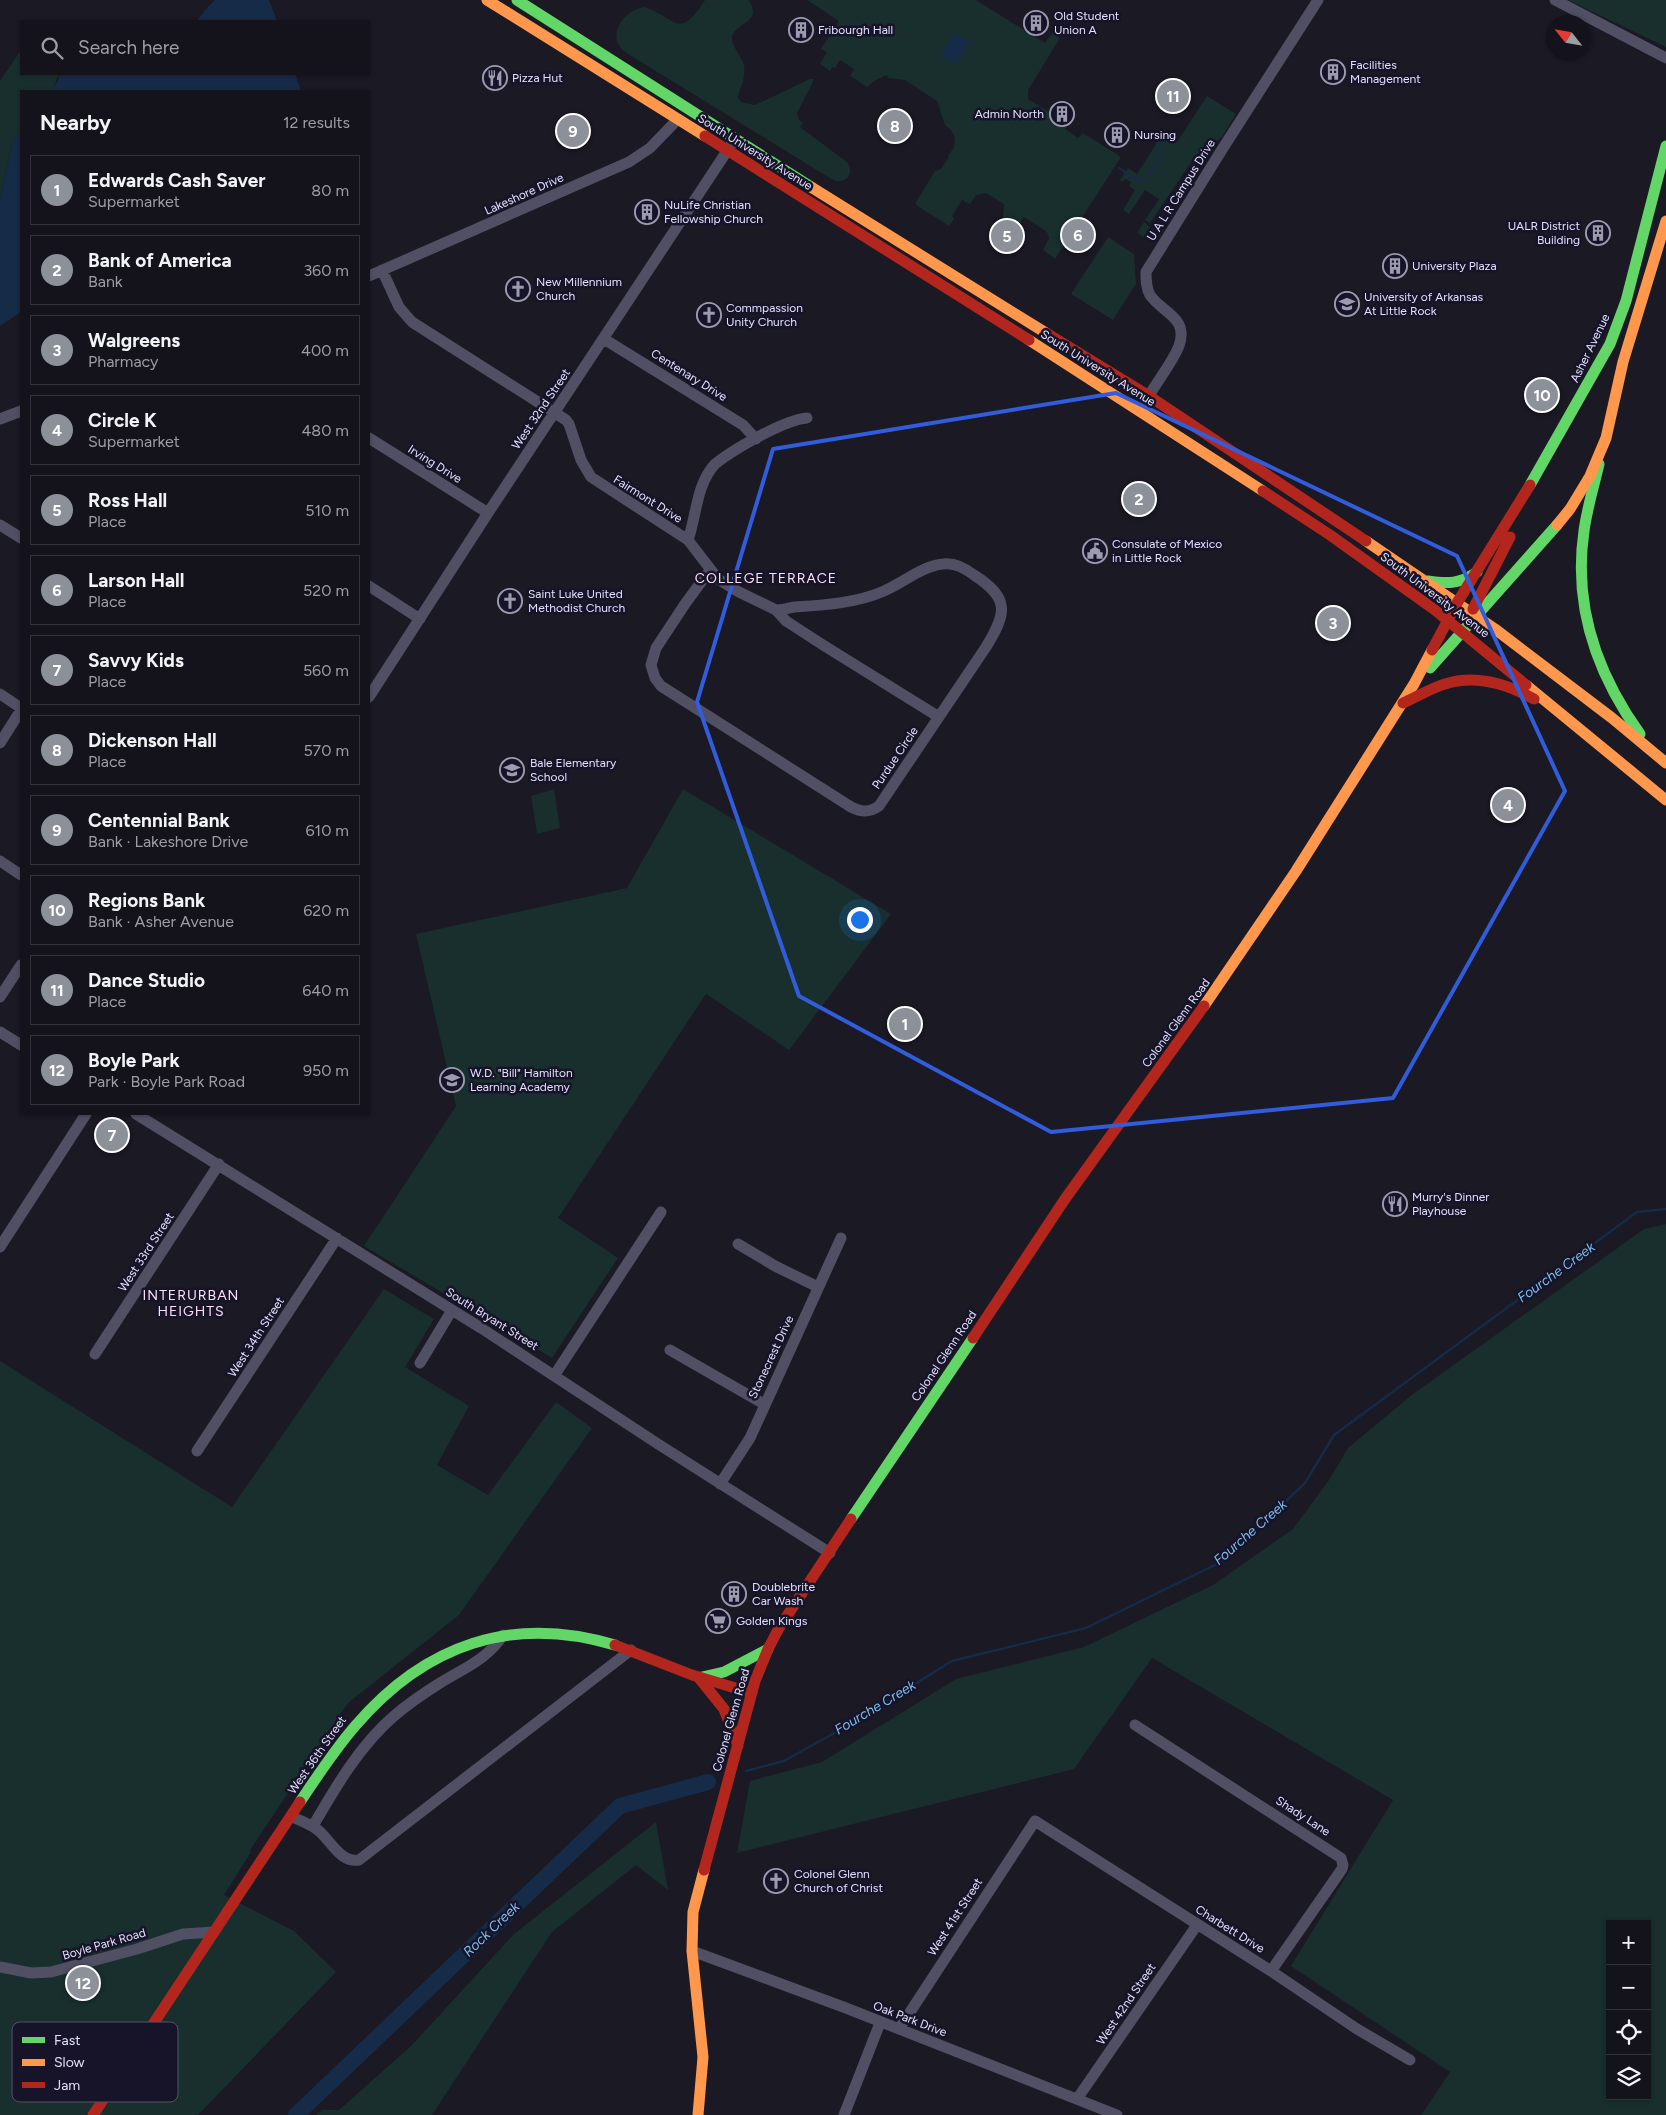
<!DOCTYPE html>
<html lang="en">
<head>
<meta charset="utf-8">
<style>
  body { margin:0; font-family:Figtree,sans-serif; background:#212028; color:#f1f3f6 }
  .controls { position:absolute; right:15px; bottom:15px; display:grid; overflow:hidden; border-radius:0px; box-shadow:0 1px 4px #0004 }
  .controls button { width:45px; height:45px; display:grid; place-items:center; padding:0; border:0; border-bottom:1px solid #33323a; background:#14131b; color:#f1f3f6; font:25px sans-serif }
  .compass { position:absolute; left:1546px; top:15px; width:45px; height:45px; border-radius:50%; background:#14131b; box-shadow:0 1px 4px #0004; rotate:301deg }
  .you { position:absolute; left:859px; top:919px; width:18px; height:18px; margin:-12px; border:4px solid #fff; border-radius:50%; background:#1a73e8; box-shadow:0 0 0 8px #1a73e833 }
  .badge { display:grid; place-items:center; width:32px; height:32px; border-radius:50%; background:#8c9099; color:#fff; font-size:16px; font-weight:700 }
  .pin { position:absolute; translate:-50% -50%; border:2px solid #fff; box-shadow:0 1px 5px #0006 }
  .list { margin:0; padding:0; list-style:none }
  h2 { display:flex; justify-content:space-between; align-items:center; height:65px; margin:0; padding:0 20px; font-size:21px }
  h2 small { font-size:16px; font-weight:400; color:#9d9ea3 }
  .list li { display:grid; grid-template-columns:32px 1fr auto; gap:15px; align-items:center; box-sizing:border-box; height:70px; margin:0 10px 10px; padding:0 10px; border:1px solid #33323a; border-radius:0px }
  .list b { display:block; font-size:19px; white-space:nowrap }
  .list p { margin:0; font-size:16px; white-space:nowrap; color:#9d9ea3 }
  .list em { font-size:16px; font-style:normal; color:#9d9ea3 }
  .icon { flex:none; width:28px; height:28px; fill:none; stroke:currentColor; stroke-width:2; stroke-linecap:round; stroke-linejoin:round }
  .map { position:relative; flex:none; width:1666px; height:2115px; overflow:hidden }
  .search { position:absolute; background:#14131b; box-shadow:0 1px 4px #0004; left:20px; top:20px; width:350px; height:55px; display:flex; align-items:center; gap:12px; box-sizing:border-box; padding:0 18px; border-radius:0px; color:#9d9ea3; font-size:19px }
  .panel { position:absolute; background:#14131b; box-shadow:0 1px 4px #0004; left:20px; top:90px; width:350px; height:1025px; border-radius:0px }
  .map>svg:first-child { display:block }
  .green { fill:#182f2e; fill-rule:evenodd }
  .water { fill:#162b47 }
  .lines { fill:none; stroke-linecap:round; stroke-linejoin:round }
  .stream { stroke:#162b47; stroke-width:2.5 }
  .river { stroke:#162b47; stroke-width:16 }
  .street { stroke:#504f63; stroke-width:11 }
  .fast { stroke:#63d668; stroke-width:11 }
  .slow { stroke:#ff974d; stroke-width:11 }
  .jam { stroke:#b3261e; stroke-width:11 }
  .marked { fill:none; stroke:#315ddc; stroke-width:4; stroke-linejoin:round }
  .labels { text-anchor:middle; stroke-width:5; stroke-linejoin:round; paint-order:stroke }
  .poi-label { font-size:12px; fill:#e2e1fb; stroke:#171429; text-anchor:start }
  .street-label { font-size:12px; fill:#e2e1fb; stroke:#171429 }
  .neighbourhood-label { font-size:14px; letter-spacing:1px; fill:#fbe2f3; stroke:#171429 }
  .water-label { font-size:14px; font-style:italic; fill:#7bbeee; stroke:#171429 }
  .key { fill:#171429; stroke:#545268; stroke-width:1 }
  .key-label { font-size:14px; fill:#e2e1fb }
</style>
</head>
<body>
<div class="map">
<svg width="1666" height="2115" viewBox="0 0 1666 2115">
  <rect width="100%" height="100%" fill="#1a1924"/>
  <!-- green -->
  <path class="green" d="M705,0H749C762,23 740,20 732,36C731,48 742,55 744,66C746,78 740,87 738,98L741,102L755,105L810,79H813V82L797,113L799,120L803,123L800,127L847,162C855,173 846,185 833,180L625,52C605,36 624,10 644,7C676,17 678,42 705,0Z
    M807,0H976L1045,43L1052,33L1060,38L1028,90V99L1067,123L1065,129L1078,138L1083,133L1121,157L1055,259L1043,250L1049,238L1047,232L1024,217L1015,229L1003,220L1004,204L986,193L976,195L970,204L962,200L952,216L954,219L949,226L916,205V202L935,171L941,169L949,157L948,156L954,147L955,138L951,130L945,125L937,101L905,80L888,78L887,75L876,80L867,87L850,76L854,69L840,60L835,68L832,67L830,71L820,64L827,52L821,49L839,21Z
    M1568,0H1666V47Z
    M21,50V74H59L52,91H21V135L12,144L0,198V81Z
    M1207,96L1236,114L1222,137L1196,155L1150,223L1145,220L1159,199L1145,190L1129,214L1123,210L1135,190L1129,186L1131,182L1125,179L1123,182L1120,180L1128,168L1137,174L1163,133L1177,142Z
    M1144,222L1150,227L1144,237L1137,233Z
    M1108,237L1134,254L1136,284L1113,320L1071,294Z
    M554,789L560,828L537,834L531,796Z
    M683,789L891,914L789,1050L706,994L558,1218L618,1258L552,1358L364,1246L456,1106L416,934L627,888Z
    M1666,1224V2115H1421L1450,2072L1291,1966L1393,1800L1152,1658L1074,1769L737,1853L750,1781L822,1762L956,1679L1084,1647L1213,1585L1293,1529L1329,1480L1348,1448L1413,1394L1644,1229ZM1610,1924H1647V2096H1610Z
    M384,1289L434,1319L405,1367L469,1406L437,1465L488,1495L556,1402L592,1428L459,1615L348,1703L250,1850L251,1852L224,1895L294,1931L336,1972L198,2115H0V1361L232,1507Z
    M656,1822L668,1890L636,1865L552,1932L432,2115H316L322,2110H339L412,2045L514,1934Z"/>
  <!-- water -->
  <path class="water" d="M215,0H269L277,21H197L205,10Z
    M954,33L969,42L956,64L941,55Z
    M59,74H295L301,91H50L58,81Z
    M21,131V312L0,326V198L12,144Z"/>
  <g class="lines">
    <!-- stream -->
    <path class="stream" d="M1119,168L1125,172
      M1127,174L1139,181L1145,179
      M1148,175C1159,162 1161,154 1161,137
      M746,1771L784,1761L854,1722L952,1661L1086,1628L1221,1562L1305,1483L1334,1435L1637,1212L1666,1209"/>
    <!-- river -->
    <path class="river" d="M296,2115L620,1806L708,1782"/>
    <!-- street -->
    <path class="street" d="M1555,0L1666,58
      M382,270L399,307L412,322L566,420L569,424L581,460L591,477L688,540L718,579L739,592L776,610L786,621L823,645L939,717
      M369,276L629,162L650,148L678,119
      M604,339L743,425L756,439
      M1149,396C1158,380 1172,363 1179,346C1189,317 1162,313 1150,295C1146,288 1146,280 1146,272L1223,148L1318,0
      M0,419L21,411
      M369,438L488,513
      M0,525L21,538
      M688,540C697,514 696,485 715,464C734,449 784,420 807,418
      M710,570L685,604L656,648L651,665L655,678L661,686L851,807C861,812 869,813 879,806L986,647C1007,613 1010,598 974,575C965,568 955,562 943,564C922,566 903,583 884,591C857,603 824,605 795,607C788,608 782,610 776,610
      M369,586L420,619
      M0,694L21,708
      M369,697L488,513L731,145
      M0,743L21,710
      M0,861L21,875
      M0,997L21,965
      M0,1032L21,1045
      M136,1114L481,1328L658,1444L830,1553
      M738,1244L775,1266L818,1287
      M0,1247L86,1114
      M670,1350L764,1404
      M95,1354L219,1164
      M420,1363L452,1310
      M554,1376L661,1212
      M197,1451L337,1238
      M720,1484L750,1438L841,1238
      M1135,1725L1341,1858L1343,1865L1342,1869L1271,1971
      M291,1816C300,1821 311,1824 319,1831C331,1841 340,1863 359,1860L631,1650
      M313,1826C335,1788 360,1745 394,1716C408,1704 424,1693 440,1683C463,1669 489,1658 503,1635
      M692,1951L846,2008L1117,2115
      M0,1967L31,1973L51,1972L137,1949L183,1934L214,1932
      M899,2029L1035,1821L1271,1971L1357,2029L1410,2060
      M1077,2099L1197,1925
      M844,2115L880,2023"/>
    <!-- fast -->
    <path class="fast" d="M517,0L811,187
      M1599,464C1594,486 1587,508 1584,531C1573,606 1597,674 1640,734
      M1530,485L1610,344L1626,301L1666,146
      M1428,581C1448,584 1460,584 1477,572
      M1430,668L1557,525
      M851,1519L973,1338
      M702,1677L724,1672L768,1649
      M300,1802C318,1775 335,1749 356,1725C425,1645 512,1614 615,1645"/>
    <!-- slow -->
    <path class="slow" d="M487,0L705,136
      M811,187L1046,333
      M1029,340L1263,491
      M1557,525L1570,509L1590,476L1606,438L1623,362L1666,221
      M1366,541L1495,629L1612,718L1666,763
      M1526,685L1666,800
      M1204,1006L1296,871L1414,684L1432,650
      M698,2115L703,2057L692,1951L693,1912L704,1870"/>
    <!-- jam -->
    <path class="jam" d="M705,136L1029,340
      M1046,333L1149,396L1366,541
      M1263,491L1330,535L1435,610L1526,685
      M1473,609L1510,537
      M1432,650L1457,603L1530,485
      M1403,703C1417,697 1431,688 1445,684C1476,674 1507,684 1534,699
      M973,1338L1065,1199L1204,1006
      M615,1645L692,1675L752,1693
      M699,1678L724,1709L738,1746
      M704,1870L755,1681L768,1649L779,1628L851,1519
      M93,2115L300,1802"/>
  </g>
  <!-- marked area -->
  <path class="marked" d="M1116,393L1457,556L1565,791L1393,1098L1051,1132L799,996L697,702L773,449Z"/>
  <!-- icons -->
  <defs>
    <symbol id="building-ring" viewBox="-11 -11 22 22"><circle r="9.5" fill="#171429" stroke="#9c9bb0" stroke-width="1.5"/><path d="M-4-6H4V6H1V3H-1V6H-4ZM-2.5-4.3h1.7v1.8h-1.7ZM.8-4.3h1.7v1.8H.8ZM-2.5-1h1.7V.8h-1.7ZM.8-1h1.7V.8H.8Z" fill="#9c9bb0"/></symbol>
    <symbol id="restaurant-ring" viewBox="-11 -11 22 22"><circle r="9.5" fill="#171429" stroke="#9c9bb0" stroke-width="1.5"/><path d="M-5-6h1v4h1v-4h1v4h1v-4h1v5L-1.5 .5V6h-2V.5L-5-1ZM5-6V6H3V1.5H1.5Q1.5-4 5-6Z" fill="#9c9bb0"/></symbol>
    <symbol id="church-ring" viewBox="-11 -11 22 22"><circle r="9.5" fill="#171429" stroke="#9c9bb0" stroke-width="1.5"/><path d="M-1.2-6h2.4v3.5h3.3v2.4h-3.3V6h-2.4V-.1h-3.3v-2.4h3.3Z" fill="#9c9bb0"/></symbol>
    <symbol id="university-ring" viewBox="-11 -11 22 22"><circle r="9.5" fill="#171429" stroke="#9c9bb0" stroke-width="1.5"/><path d="M0-5L7-2L0 1L-7-2ZM-4 1L0 2.5L4 1V4Q0 6-4 4Z" fill="#9c9bb0"/></symbol>
    <symbol id="civic-ring" viewBox="-11 -11 22 22"><circle r="9.5" fill="#171429" stroke="#9c9bb0" stroke-width="1.5"/><path d="M-.6-6.5H3V-4.5H.6V-3L4-1V1h2V6H-6V1h2V-1L-.6-3ZM-1.2 2.5V6h2.4V2.5Z" fill="#9c9bb0"/></symbol>
    <symbol id="school-ring" viewBox="-11 -11 22 22"><circle r="9.5" fill="#171429" stroke="#9c9bb0" stroke-width="1.5"/><path d="M0-5L7-2L0 1L-7-2ZM-4 1L0 2.5L4 1V4Q0 6-4 4Z" fill="#9c9bb0"/></symbol>
    <symbol id="supermarket-ring" viewBox="-11 -11 22 22"><circle r="9.5" fill="#171429" stroke="#9c9bb0" stroke-width="1.5"/><path d="M-6-5.5h2.5l.6 2H6L4.5 2H-2.5L-4.4-4H-6ZM-1.5 3.2a1.3 1.3 0 1 0 .1 0ZM3 3.2a1.3 1.3 0 1 0 .1 0Z" fill="#9c9bb0"/></symbol>
  </defs>
  <g fill-rule="evenodd">
    <use href="#building-ring" x="1022" y="9" width="28" height="28"/>
    <use href="#building-ring" x="787" y="16" width="28" height="28"/>
    <use href="#building-ring" x="1319" y="58" width="28" height="28"/>
    <use href="#restaurant-ring" x="481" y="64" width="28" height="28"/>
    <use href="#building-ring" x="1048" y="100" width="28" height="28"/>
    <use href="#building-ring" x="1103" y="121" width="28" height="28"/>
    <use href="#building-ring" x="633" y="198" width="28" height="28"/>
    <use href="#building-ring" x="1584" y="219" width="28" height="28"/>
    <use href="#building-ring" x="1381" y="252" width="28" height="28"/>
    <use href="#church-ring" x="504" y="275" width="28" height="28"/>
    <use href="#university-ring" x="1333" y="290" width="28" height="28"/>
    <use href="#church-ring" x="695" y="301" width="28" height="28"/>
    <use href="#civic-ring" x="1081" y="537" width="28" height="28"/>
    <use href="#church-ring" x="496" y="587" width="28" height="28"/>
    <use href="#school-ring" x="498" y="756" width="28" height="28"/>
    <use href="#school-ring" x="438" y="1066" width="28" height="28"/>
    <use href="#restaurant-ring" x="1381" y="1190" width="28" height="28"/>
    <use href="#building-ring" x="720" y="1580" width="28" height="28"/>
    <use href="#supermarket-ring" x="704" y="1607" width="28" height="28"/>
    <use href="#church-ring" x="762" y="1867" width="28" height="28"/>
  </g>
  <g class="labels">
    <!-- poi labels -->
    <g class="poi-label">
      <text x="1054" y="20">Old Student<tspan x="1054" dy="14">Union A</tspan></text>
      <text x="818" y="34">Fribourgh Hall</text>
      <text x="1350" y="69">Facilities<tspan x="1350" dy="14">Management</tspan></text>
      <text x="512" y="82">Pizza Hut</text>
      <text x="1044" y="118" text-anchor="end">Admin North</text>
      <text x="1134" y="139">Nursing</text>
      <text x="664" y="209">NuLife Christian<tspan x="664" dy="14">Fellowship Church</tspan></text>
      <text x="1580" y="230" text-anchor="end">UALR District<tspan x="1580" dy="14">Building</tspan></text>
      <text x="1412" y="270">University Plaza</text>
      <text x="536" y="286">New Millennium<tspan x="536" dy="14">Church</tspan></text>
      <text x="1364" y="301">University of Arkansas<tspan x="1364" dy="14">At Little Rock</tspan></text>
      <text x="726" y="312">Commpassion<tspan x="726" dy="14">Unity Church</tspan></text>
      <text x="1112" y="548">Consulate of Mexico<tspan x="1112" dy="14">in Little Rock</tspan></text>
      <text x="528" y="598">Saint Luke United<tspan x="528" dy="14">Methodist Church</tspan></text>
      <text x="530" y="767">Bale Elementary<tspan x="530" dy="14">School</tspan></text>
      <text x="470" y="1077">W.D. "Bill" Hamilton<tspan x="470" dy="14">Learning Academy</tspan></text>
      <text x="1412" y="1201">Murry's Dinner<tspan x="1412" dy="14">Playhouse</tspan></text>
      <text x="752" y="1591">Doublebrite<tspan x="752" dy="14">Car Wash</tspan></text>
      <text x="736" y="1625">Golden Kings</text>
      <text x="794" y="1878">Colonel Glenn<tspan x="794" dy="14">Church of Christ</tspan></text>
    </g>
    <!-- street labels -->
    <g class="street-label">
      <text transform="translate(755 152) rotate(32)" y="4">South University Avenue</text>
      <text transform="translate(1181 190) rotate(-58)" y="4">U A L R Campus Drive</text>
      <text transform="translate(524 194) rotate(-24)" y="4">Lakeshore Drive</text>
      <text transform="translate(1590 348) rotate(-64)" y="4">Asher Avenue</text>
      <text transform="translate(1098 368) rotate(32)" y="4">South University Avenue</text>
      <text transform="translate(689 375) rotate(32)" y="4">Centenary Drive</text>
      <text transform="translate(541 409) rotate(-56)" y="4">West 32nd Street</text>
      <text transform="translate(435 464) rotate(32)" y="4">Irving Drive</text>
      <text transform="translate(648 499) rotate(32)" y="4">Fairmont Drive</text>
      <text transform="translate(1435 595) rotate(37)" y="4">South University Avenue</text>
      <text transform="translate(895 758) rotate(-56)" y="4">Purdue Circle</text>
      <text transform="translate(1176 1023) rotate(-54)" y="4">Colonel Glenn Road</text>
      <text transform="translate(146 1252) rotate(-57)" y="4">West 33rd Street</text>
      <text transform="translate(492 1319) rotate(32)" y="4">South Bryant Street</text>
      <text transform="translate(256 1337) rotate(-57)" y="4">West 34th Street</text>
      <text transform="translate(944 1356) rotate(-56)" y="4">Colonel Glenn Road</text>
      <text transform="translate(771 1357) rotate(-65)" y="4">Stonecrest Drive</text>
      <text transform="translate(731 1720) rotate(-74)" y="4">Colonel Glenn Road</text>
      <text transform="translate(317 1755) rotate(-55)" y="4">West 36th Street</text>
      <text transform="translate(1303 1816) rotate(33)" y="4">Shady Lane</text>
      <text transform="translate(955 1917) rotate(-57)" y="4">West 41st Street</text>
      <text transform="translate(1230 1929) rotate(32)" y="4">Charbett Drive</text>
      <text transform="translate(104 1944) rotate(-16)" y="4">Boyle Park Road</text>
      <text transform="translate(1126 2004) rotate(-56)" y="4">West 42nd Street</text>
      <text transform="translate(910 2019) rotate(21)" y="4">Oak Park Drive</text>
    </g>
    <!-- neighbourhood labels -->
    <g class="neighbourhood-label">
      <text x="766" y="583">COLLEGE TERRACE</text>
      <text x="191" y="1300">INTERURBAN<tspan x="191" dy="16">HEIGHTS</tspan></text>
    </g>
    <!-- water labels -->
    <g class="water-label">
      <text transform="translate(1556 1272) rotate(-36)" y="5">Fourche Creek</text>
      <text transform="translate(1250 1532) rotate(-41)" y="5">Fourche Creek</text>
      <text transform="translate(875 1707) rotate(-31)" y="5">Fourche Creek</text>
      <text transform="translate(491 1929) rotate(-44)" y="5">Rock Creek</text>
    </g>
  </g>
  <!-- legend -->
  <rect x="12" y="2022" width="166" height="80" rx="8" class="key"/>
  <rect x="22" y="2037" width="23" height="6" fill="#63d668"/>
  <rect x="22" y="2059" width="23" height="7" fill="#ff974d"/>
  <rect x="22" y="2082" width="23" height="6" fill="#b3261e"/>
  <g class="key-label">
    <text x="54" y="2045">Fast</text>
    <text x="54" y="2067">Slow</text>
    <text x="54" y="2090">Jam</text>
  </g>
</svg>
<div class="controls">
<button>+</button>
<button>−</button>
<button><svg class="icon" aria-label="locate" viewBox="0 0 24 24"><circle cx="12" cy="12" r="6"/><path d="M12 2v4M12 18v4M2 12h4M18 12h4"/></svg></button>
<button><svg class="icon" aria-label="layers" viewBox="0 0 24 24"><path d="M12 4l9 5-9 5-9-5zM3 14l9 5 9-5"/></svg></button>
</div>
<svg class="compass" viewBox="-18 -18 36 36"><path d="M0-13l5 13h-10z" fill="#e53935"/><path d="M0 13l5-13h-10z" fill="#9d9ea3"/></svg>
<div class="you"></div>
<div class="pin badge" style="left:905px;top:1024px">1</div>
<div class="pin badge" style="left:1139px;top:499px">2</div>
<div class="pin badge" style="left:1333px;top:623px">3</div>
<div class="pin badge" style="left:1508px;top:805px">4</div>
<div class="pin badge" style="left:1007px;top:236px">5</div>
<div class="pin badge" style="left:1078px;top:235px">6</div>
<div class="pin badge" style="left:112px;top:1135px">7</div>
<div class="pin badge" style="left:895px;top:126px">8</div>
<div class="pin badge" style="left:573px;top:131px">9</div>
<div class="pin badge" style="left:1542px;top:395px">10</div>
<div class="pin badge" style="left:1173px;top:96px">11</div>
<div class="pin badge" style="left:83px;top:1983px">12</div>
<div class="search"><svg class="icon" aria-label="search" viewBox="0 0 24 24"><circle cx="10" cy="10" r="6"/><path d="M15 15l6 6"/></svg>Search here</div>
<section class="panel">
<h2>Nearby<small>12 results</small></h2>
<ul class="list">
<li><span class="badge">1</span><div><b>Edwards Cash Saver</b><p>Supermarket</p></div><em>80 m</em></li>
<li><span class="badge">2</span><div><b>Bank of America</b><p>Bank</p></div><em>360 m</em></li>
<li><span class="badge">3</span><div><b>Walgreens</b><p>Pharmacy</p></div><em>400 m</em></li>
<li><span class="badge">4</span><div><b>Circle K</b><p>Supermarket</p></div><em>480 m</em></li>
<li><span class="badge">5</span><div><b>Ross Hall</b><p>Place</p></div><em>510 m</em></li>
<li><span class="badge">6</span><div><b>Larson Hall</b><p>Place</p></div><em>520 m</em></li>
<li><span class="badge">7</span><div><b>Savvy Kids</b><p>Place</p></div><em>560 m</em></li>
<li><span class="badge">8</span><div><b>Dickenson Hall</b><p>Place</p></div><em>570 m</em></li>
<li><span class="badge">9</span><div><b>Centennial Bank</b><p>Bank · Lakeshore Drive</p></div><em>610 m</em></li>
<li><span class="badge">10</span><div><b>Regions Bank</b><p>Bank · Asher Avenue</p></div><em>620 m</em></li>
<li><span class="badge">11</span><div><b>Dance Studio</b><p>Place</p></div><em>640 m</em></li>
<li><span class="badge">12</span><div><b>Boyle Park</b><p>Park · Boyle Park Road</p></div><em>950 m</em></li>
</ul>
</section>
</div>
</body>
</html>
